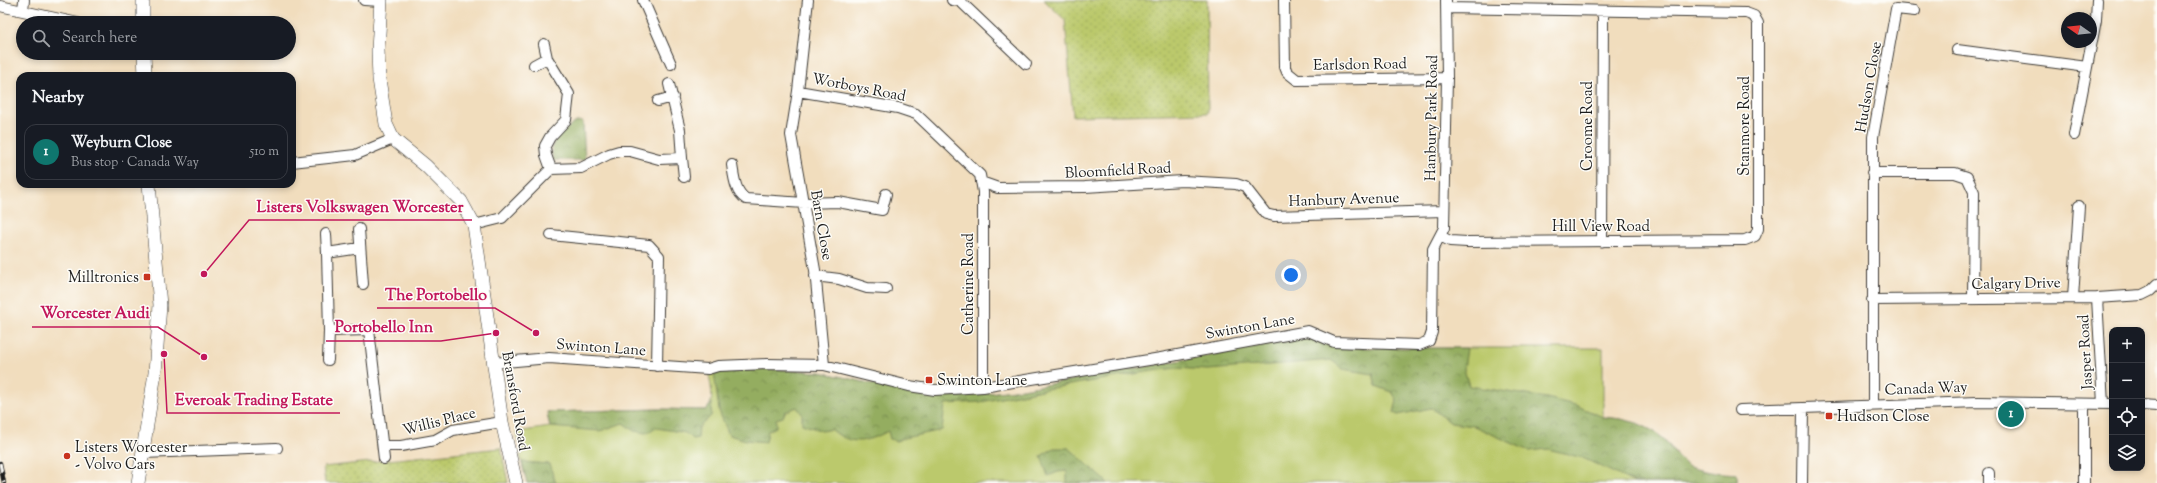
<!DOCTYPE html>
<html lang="en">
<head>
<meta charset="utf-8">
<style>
  body { margin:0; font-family:"Sorts Mill Goudy",serif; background:#242831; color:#f1f3f6 }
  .controls { position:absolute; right:12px; bottom:12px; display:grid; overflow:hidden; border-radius:8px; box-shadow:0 2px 6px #0003 }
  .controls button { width:36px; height:36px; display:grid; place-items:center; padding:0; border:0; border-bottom:1px solid #363941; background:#171b24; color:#f1f3f6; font:20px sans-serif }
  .compass { position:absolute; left:2061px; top:12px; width:36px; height:36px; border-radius:50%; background:#171b24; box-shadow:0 2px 6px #0003; rotate:285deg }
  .you { position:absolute; left:1291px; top:275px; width:14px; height:14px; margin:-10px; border:3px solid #fff; border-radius:50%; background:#1a73e8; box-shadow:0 0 0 6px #1a73e833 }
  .badge { display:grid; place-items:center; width:26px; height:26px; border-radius:50%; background:#0f766e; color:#fff; font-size:13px; font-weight:700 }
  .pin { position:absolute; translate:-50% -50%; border:2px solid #fff; box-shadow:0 1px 4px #0006 }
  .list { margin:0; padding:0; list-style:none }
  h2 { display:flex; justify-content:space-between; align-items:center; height:52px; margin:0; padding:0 16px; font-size:17px }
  h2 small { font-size:13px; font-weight:400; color:#9ea1a6 }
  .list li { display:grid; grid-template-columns:26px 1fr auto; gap:12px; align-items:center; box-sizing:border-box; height:56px; margin:0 8px 8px; padding:0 8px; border:1px solid #363941; border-radius:12px }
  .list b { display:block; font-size:15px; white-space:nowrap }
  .list p { margin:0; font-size:13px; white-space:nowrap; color:#9ea1a6 }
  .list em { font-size:13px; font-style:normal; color:#9ea1a6 }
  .icon { flex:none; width:22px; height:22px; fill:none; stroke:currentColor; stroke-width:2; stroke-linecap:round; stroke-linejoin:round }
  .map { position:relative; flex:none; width:2157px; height:483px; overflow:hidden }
  .search { position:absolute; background:#171b24; box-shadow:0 2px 6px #0003; left:16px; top:16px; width:280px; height:44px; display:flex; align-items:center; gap:10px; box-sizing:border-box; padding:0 14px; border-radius:22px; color:#9ea1a6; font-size:15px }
  .panel { position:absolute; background:#171b24; box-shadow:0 2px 6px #0003; left:16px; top:72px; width:280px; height:116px; border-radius:12px }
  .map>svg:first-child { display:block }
  .grass { fill:#bbc96c; stroke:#6c7244 }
  .forest { fill:url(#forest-crowns); stroke:#58643e }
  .park { fill:url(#park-dots); stroke:#6c7244 }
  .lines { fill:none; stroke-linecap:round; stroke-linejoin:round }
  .minor-casing { stroke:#3c3934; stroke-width:12 }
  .major-casing { stroke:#3c3934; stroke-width:14 }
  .minor { stroke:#fff; stroke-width:10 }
  .major { stroke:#fff; stroke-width:13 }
  .rail-casing { stroke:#1c1c1c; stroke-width:4.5 }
  .rail { stroke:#fdfcf7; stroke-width:3; stroke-dasharray:9; stroke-linecap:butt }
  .poi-dot { fill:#c8321e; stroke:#fdfcf7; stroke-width:1.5 }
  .labels { text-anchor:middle; stroke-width:3; stroke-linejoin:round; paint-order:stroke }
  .street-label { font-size:15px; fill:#1c1c1c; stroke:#fdfcf7 }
  .poi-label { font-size:15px; fill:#1c1c1c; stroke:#fdfcf7; text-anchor:start }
  .leader { fill:none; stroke:#c2185b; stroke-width:1.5 }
  .callout-dot { fill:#c2185b; stroke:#fdfcf7; stroke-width:1.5 }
  .callout-label { font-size:16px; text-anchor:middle; font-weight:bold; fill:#c2185b; stroke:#fdfcf7; stroke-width:3; stroke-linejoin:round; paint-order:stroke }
</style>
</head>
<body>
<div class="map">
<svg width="2157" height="483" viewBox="0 0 2157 483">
  <defs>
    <pattern id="forest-crowns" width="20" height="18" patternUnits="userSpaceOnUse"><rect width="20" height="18" fill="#94ad60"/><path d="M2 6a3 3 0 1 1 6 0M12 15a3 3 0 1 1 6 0" fill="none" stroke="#788c4e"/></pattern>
    <pattern id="park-dots" width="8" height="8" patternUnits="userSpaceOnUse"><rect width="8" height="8" fill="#bbc96c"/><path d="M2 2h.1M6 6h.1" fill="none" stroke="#a0ac5d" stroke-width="1.8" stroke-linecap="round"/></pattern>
  </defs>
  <rect width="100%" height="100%" fill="#fdfcf7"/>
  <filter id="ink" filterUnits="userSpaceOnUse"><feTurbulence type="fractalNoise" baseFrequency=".025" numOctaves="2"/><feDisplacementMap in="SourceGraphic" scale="8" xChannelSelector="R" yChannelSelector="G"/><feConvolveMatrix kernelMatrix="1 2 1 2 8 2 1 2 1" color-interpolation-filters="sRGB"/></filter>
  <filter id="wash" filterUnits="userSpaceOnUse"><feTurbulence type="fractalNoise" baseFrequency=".012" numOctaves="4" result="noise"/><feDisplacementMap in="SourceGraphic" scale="16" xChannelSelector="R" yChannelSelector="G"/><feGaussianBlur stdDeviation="0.9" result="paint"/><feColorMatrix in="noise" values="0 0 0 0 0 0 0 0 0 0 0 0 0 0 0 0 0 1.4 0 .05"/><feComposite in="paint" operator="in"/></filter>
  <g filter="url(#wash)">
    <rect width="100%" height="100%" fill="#f1ddbd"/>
    <!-- grass -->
    <path class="grass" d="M1309,337L1334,348H1603V417C1627,419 1652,425 1669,445C1675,452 1680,463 1689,467C1702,474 1722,473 1737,474V483H527L520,457L523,452L522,444L518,443L516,432L550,427L547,412L660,409L706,410C716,401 710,385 709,374L714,372L767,369L820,372L908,392L938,396H964L1023,389Z"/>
    <!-- forest -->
    <path class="forest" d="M578,121L583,122L585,160H553C548,140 562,131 578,121Z
      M1309,337L1334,348H1467L1464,369L1469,386L1547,398L1575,405L1603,417L1621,419L1637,423L1653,431L1664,439L1675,454L1689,467L1710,472L1737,474V483H1635L1583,458L1548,449L1529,451L1474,426L1451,423L1431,408L1398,415L1394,413L1397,400L1392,392L1376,386L1373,374L1343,369L1331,360L1208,370L1176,368L1152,371L1046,389L981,402L945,404L942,430L904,438L896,441L890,439L888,431C866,443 850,446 831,429L822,431L802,424V414L797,407L785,412L783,417L776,419V427L768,431L766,442L746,440L729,435L719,411L714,372L767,369L820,372L908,392L938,396H964L1023,389Z
      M712,403L711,416L699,427L698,438L692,439L686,433L657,428L646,433L634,431L623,423L600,431L550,427L547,412L660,409L706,410Z
      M1054,448H1069L1108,483H1067V471L1058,472L1048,476L1041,456Z
      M522,462L549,464L556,483H527Z"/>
    <!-- park -->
    <path class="park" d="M1044,0H1207L1208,113L1073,116L1065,20Z
      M501,448L508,483H325L323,467Z"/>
  </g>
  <g filter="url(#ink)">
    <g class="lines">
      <defs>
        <path id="minor" d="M364,0L381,1
          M643,0L671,64
          M808,0L798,91L791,135L815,270L824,365
          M952,0L960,1L1026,64
          M1284,0L1285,67L1287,72L1297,80L1447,78
          M0,6L78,23
          M23,11L24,0
          M544,44L547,58L569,94L566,120L550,137L545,146L546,155L551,169
          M1957,50L2087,67
          M534,65L547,58
          M798,91L898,108L916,114L980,175L983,192V387
          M658,101L673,97
          M2074,135L2096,20L2097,0
          M682,158L684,177
          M292,162L355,155L393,139
          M732,165C734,177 735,192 746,199L804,203L838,202L882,210L886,194
          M1872,173H1955L1967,177L1974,192L1973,299
          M981,182L998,188L1085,187L1183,181L1236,184L1245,187L1266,214L1274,216L1444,211
          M474,225L502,218L551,169L581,168L609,154L619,151H630L659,159L682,158L680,130L669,84
          M359,229L363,284
          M326,234L327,253
          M551,235L649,245L659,256L657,366
          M1440,236L1450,241L1467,242L1745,240L1755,236L1758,229V23L1754,16L1746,13L1446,8
          M1602,242L1603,11
          M360,248L327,253L329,331L369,330L384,459
          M815,276L839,279L867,288L886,289
          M2073,298L2079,206
          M2097,298L2103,404
          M1872,300L2097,298L2142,295L2150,291L2157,284
          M328,360L329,331
          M493,363L549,358L708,369L718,366L767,364L824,365L909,386L935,390L983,387L1161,358L1308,331L1334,342L1419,345L1429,341L1432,332L1433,249L1444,228L1447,78L1446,0
          M1873,405V137L1896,9L1915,11
          M2142,405L2157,406
          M1740,410L1978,402L2112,404
          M383,446H401L435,440L453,430L502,422
          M143,453L277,448
          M1802,483L1803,409
          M1989,483V473
          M2084,483V404"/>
        <path id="major" d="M143,0V23
          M381,0L378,50L379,79L386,124L393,139L426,166L461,201L474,225L502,422L516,483
          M144,53L145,76
          M138,483L155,373L160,305L149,184"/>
      </defs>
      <!-- minor casing -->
      <use href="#minor" class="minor-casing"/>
      <!-- major casing -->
      <use href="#major" class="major-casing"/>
      <!-- minor -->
      <use href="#minor" class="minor"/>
      <!-- major -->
      <use href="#major" class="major"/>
      <defs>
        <path id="rail" d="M0,463L4,483"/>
      </defs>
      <!-- rail casing -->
      <use href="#rail" class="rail-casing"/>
      <!-- rail -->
      <use href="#rail" class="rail"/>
    </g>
  </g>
  <!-- markers -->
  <g class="poi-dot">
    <rect x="143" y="273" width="8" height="8" rx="2"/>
    <rect x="925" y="376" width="8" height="8" rx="2"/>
    <rect x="1825" y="412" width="8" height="8" rx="2"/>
    <circle cx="67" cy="456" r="4"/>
  </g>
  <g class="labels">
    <!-- street labels -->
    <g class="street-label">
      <text transform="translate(1360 64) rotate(-1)" y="5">Earlsdon Road</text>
      <text transform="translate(859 87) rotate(11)" y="5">Worboys Road</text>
      <text transform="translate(1868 87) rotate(-80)" y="5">Hudson Close</text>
      <text transform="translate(1431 118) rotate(-89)" y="5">Hanbury Park Road</text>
      <text transform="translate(1587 126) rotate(-90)" y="5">Croome Road</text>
      <text transform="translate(1744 126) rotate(-90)" y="5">Stanmore Road</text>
      <text transform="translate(1118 170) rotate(-3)" y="5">Bloomfield Road</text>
      <text transform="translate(1344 199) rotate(-2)" y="5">Hanbury Avenue</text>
      <text transform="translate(822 225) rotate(80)" y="5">Barn Close</text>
      <text x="1601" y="231">Hill View Road</text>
      <text transform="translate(2016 283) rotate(-1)" y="5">Calgary Drive</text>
      <text transform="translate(968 284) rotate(-90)" y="5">Catherine Road</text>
      <text transform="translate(1250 326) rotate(-10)" y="5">Swinton Lane</text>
      <text transform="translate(601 347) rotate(4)" y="5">Swinton Lane</text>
      <text transform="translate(2085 352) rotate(-93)" y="5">Jasper Road</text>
      <text transform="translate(1926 388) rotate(-2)" y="5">Canada Way</text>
      <text transform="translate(516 401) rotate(80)" y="5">Bransford Road</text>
      <text transform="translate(439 421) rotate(-14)" y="5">Willis Place</text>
    </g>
    <!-- poi labels -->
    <g class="poi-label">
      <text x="139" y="282" text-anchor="end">Milltronics</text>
      <text x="937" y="385">Swinton Lane</text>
      <text x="1837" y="421">Hudson Close</text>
      <text x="75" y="452">Listers Worcester<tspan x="75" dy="17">- Volvo Cars</tspan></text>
    </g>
  </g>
  <!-- callouts -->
  <path class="leader" d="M204 274L249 220H472M536 333L495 308H377M204 357L158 327H32M496 333L441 341H326M164 354L167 413H340"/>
  <g class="callout-dot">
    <circle cx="204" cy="274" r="4"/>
    <circle cx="536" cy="333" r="4"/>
    <circle cx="204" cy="357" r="4"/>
    <circle cx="496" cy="333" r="4"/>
    <circle cx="164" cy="354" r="4"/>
  </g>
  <g class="callout-label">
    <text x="360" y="212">Listers Volkswagen Worcester</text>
    <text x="436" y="300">The Portobello</text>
    <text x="95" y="318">Worcester Audi</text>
    <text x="384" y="332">Portobello Inn</text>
    <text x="254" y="405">Everoak Trading Estate</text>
  </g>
</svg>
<div class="controls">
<button>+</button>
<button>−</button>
<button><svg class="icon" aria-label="locate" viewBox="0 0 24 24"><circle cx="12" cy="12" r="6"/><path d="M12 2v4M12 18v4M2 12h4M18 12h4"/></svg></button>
<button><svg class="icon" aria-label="layers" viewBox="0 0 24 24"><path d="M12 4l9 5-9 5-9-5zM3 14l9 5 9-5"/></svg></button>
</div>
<svg class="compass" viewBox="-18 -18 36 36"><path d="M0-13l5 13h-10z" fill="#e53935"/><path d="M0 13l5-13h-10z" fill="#9ea1a6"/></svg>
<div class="you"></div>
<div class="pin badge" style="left:2011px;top:414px">1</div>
<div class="search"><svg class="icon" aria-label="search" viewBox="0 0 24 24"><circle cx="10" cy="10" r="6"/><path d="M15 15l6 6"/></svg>Search here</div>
<section class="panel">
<h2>Nearby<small></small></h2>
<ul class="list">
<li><span class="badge">1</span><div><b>Weyburn Close</b><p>Bus stop · Canada Way</p></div><em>510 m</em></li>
</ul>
</section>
</div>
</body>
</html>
